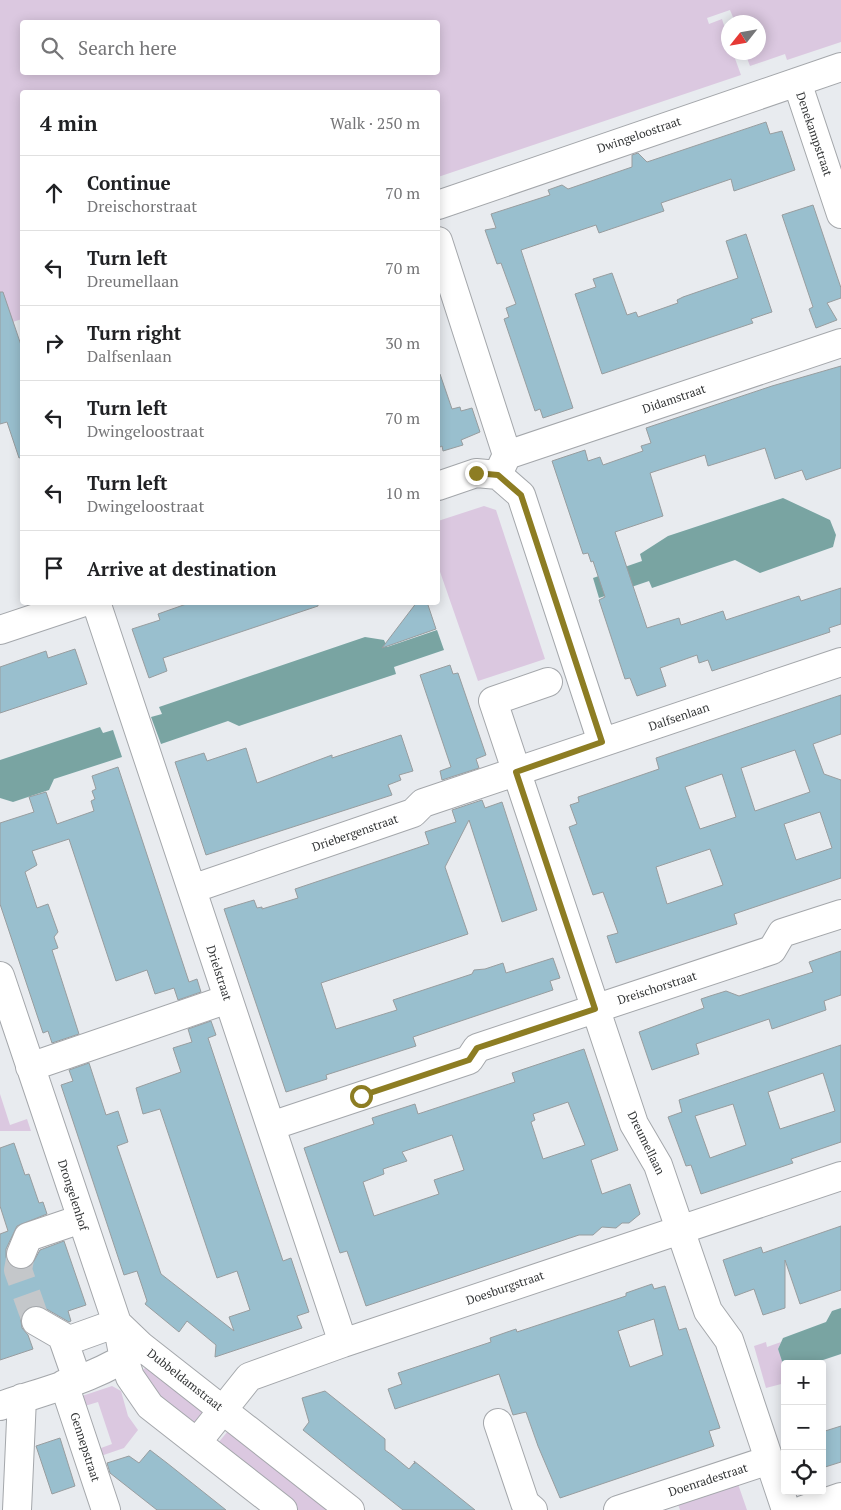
<!DOCTYPE html>
<html lang="en">
<head>
<meta charset="utf-8">
<style>
  body { margin:0; font-family:"PT Serif",serif; background:#f2f2f2; color:#202124 }
  .controls { position:absolute; right:15px; bottom:15px; display:grid; overflow:hidden; border-radius:5px; box-shadow:0 2px 12px #0003 }
  .controls button { width:45px; height:45px; display:grid; place-items:center; padding:0; border:0; border-bottom:1px solid #e0e0e0; background:#fff; color:#202124; font:25px sans-serif }
  .compass { position:absolute; left:721px; top:15px; width:45px; height:45px; border-radius:50%; background:#fff; box-shadow:0 2px 12px #0003; rotate:239deg }
  .stop { position:absolute; width:15px; height:15px; margin:-11px; border:4px solid #8d7d23; border-radius:50%; background:#fff }
  .stop.end { background:#8d7d23; border-color:#fff; box-shadow:0 1px 5px #0008 }
  .list { margin:0; padding:0; list-style:none }
  h2 { display:flex; justify-content:space-between; align-items:center; height:65px; margin:0; padding:0 20px; font-size:21px }
  h2 small { font-size:16px; font-weight:400; color:#757577 }
  .list li { display:grid; grid-template-columns:32px 1fr auto; gap:15px; align-items:center; box-sizing:border-box; height:75px; padding:0 20px; border-top:1px solid #e0e0e0 }
  .list b { display:block; font-size:19px; white-space:nowrap }
  .list p { margin:0; font-size:16px; white-space:nowrap; color:#757577 }
  .list em { font-size:16px; font-style:normal; color:#757577 }
  .icon { flex:none; width:28px; height:28px; fill:none; stroke:currentColor; stroke-width:2; stroke-linecap:round; stroke-linejoin:round }
  .map { position:relative; flex:none; width:841px; height:1510px; overflow:hidden }
  .search { position:absolute; background:#fff; box-shadow:0 2px 12px #0003; left:20px; top:20px; width:420px; height:55px; display:flex; align-items:center; gap:12px; box-sizing:border-box; padding:0 18px; border-radius:5px; color:#757577; font-size:19px }
  .panel { position:absolute; background:#fff; box-shadow:0 2px 12px #0003; left:20px; top:90px; width:420px; height:515px; border-radius:5px }
  .map>svg:first-child { display:block }
  .green { fill:#dbc8e0; fill-rule:evenodd }
  .water { fill:#79a4a2 }
  .building { fill:#99bfce; stroke:#989d9f; fill-rule:evenodd }
  .lines { fill:none; stroke-linecap:round; stroke-linejoin:round }
  .minor-tunnel { stroke:#c4c7ca; stroke-width:28; stroke-dasharray:28 14; stroke-linecap:butt }
  .minor-casing { stroke:#a4a7ab; stroke-width:30 }
  .minor { stroke:#fff; stroke-width:28 }
  .route { stroke:#8d7d23; stroke-width:6 }
  .labels { text-anchor:middle; stroke-width:4.5; stroke-linejoin:round; paint-order:stroke }
  .street-label { font-size:12px; fill:#343637; stroke:#fff }
</style>
</head>
<body>
<div class="map">
<svg width="841" height="1510" viewBox="0 0 841 1510">
  <rect width="100%" height="100%" fill="#e8ebef"/>
  <!-- green -->
  <path class="green" d="M0,0H841V42L787,60L785,54L750,66L745,53L758,52V22H735L730,10L707,18L709,24L722,19L728,38V52L733,53L741,75L438,177V92H22V319L0,326ZM22,22H438V72H22Z
    M484,506L496,510L545,659L478,681L438,566V521Z
    M0,1094L10,1125L27,1119L31,1131H0Z
    M766,1342L767,1347L781,1342L778,1349L785,1365V1383L766,1388L754,1346Z
    M146,1367L204,1413L195,1425L170,1414L142,1371Z
    M112,1386L121,1391L128,1416L138,1430L124,1448L92,1459L90,1452L112,1444L98,1402L75,1409L73,1399Z
    M228,1431L332,1510H290L218,1443Z
    M738,1484L747,1510H680L678,1504Z"/>
  <!-- water -->
  <path class="water" d="M783,498L830,520L836,535L833,547L760,573L735,560L652,588L649,581L599,598L593,578L642,561L640,554L668,536Z
    M437,630L444,650L394,667L396,674L239,726L228,721L161,744L151,717L162,714L159,707L365,637L384,640L387,647Z
    M100,727L103,733L113,730L122,757L54,779L49,790L13,802L0,798V760Z
    M841,1308V1354L811,1364H783L778,1349L783,1338L826,1322L832,1311Z"/>
  <!-- building -->
  <path class="building" d="M766,122L770,134L782,131L795,170L734,191L731,179L661,203L664,211L599,233L596,225L521,250L573,408L543,418L540,409L535,411L504,319L509,317L506,308L516,304L501,263L497,264L485,230L496,228L491,214L550,195L548,190L562,185L568,189L632,167V155L638,153L647,162Z
    M813,205L841,288V298L827,303L837,320L816,328L809,309L813,307L782,215Z
    M746,234L772,312L751,319L753,323L602,374L575,294L596,287L593,279L612,273L627,315L636,312L638,317L678,303L677,300L683,297L738,278L726,241Z
    M0,292H3L22,348V457L19,458L7,422L0,424Z
    M841,366V468L806,480L802,470L775,479L765,448L708,466L705,455L650,473L663,516L615,532L647,628L679,618L681,625L723,611L726,620L799,596L801,601L841,588V624L829,628L830,632L712,671L708,660L699,663L697,655L660,668L666,686L637,696L630,678L625,679L599,600L605,597L593,561L591,562L588,553L583,554L552,461L585,450L588,461L600,457L603,465L643,451L641,446L651,443L646,428L772,386Z
    M440,374L452,409L460,407L461,411L472,408L480,432L461,440L463,445L443,451L442,446L438,448V375Z
    M192,602H318V606L163,658L167,671L149,678L132,629L160,620L158,614Z
    M417,602H427L436,629L382,648Z
    M75,649L87,684L0,713V667L46,651L48,658Z
    M450,665L453,674L458,673L486,755L476,759L479,768L442,780L440,771L451,767L420,675Z
    M841,695V734L813,744L824,774L841,780V878L734,914L737,924L616,963L607,936L618,933L603,892L593,895L569,827L577,824L570,805L579,802L578,797L659,769L656,758ZM795,750L810,792L755,811L741,768ZM722,774L736,817L700,829L685,787ZM820,812L832,848L796,860L784,824ZM710,849L723,885L667,904L656,867Z
    M401,735L413,771L399,775L401,780L388,785L392,795L206,855L175,762L204,753L207,761L246,748L257,783L332,755V758Z
    M118,767L189,982L197,979L201,992L178,1000L174,988L155,994L147,970L116,981L69,839L32,851L37,865L25,872L37,908L48,904L58,932L54,937L58,948L52,950L79,1034L52,1043L48,1031L43,1033L0,904V823L34,812L29,797L46,792L57,824L94,811L91,801L95,799L92,791L96,789L92,776Z
    M482,800L485,808L502,802L537,910L502,922L469,820L445,867L468,934L321,983L336,1029L397,1010L393,1000L472,974L474,970L485,969L503,963L506,973L553,958L560,978L550,981L553,990L413,1037L416,1046L326,1075L327,1079L286,1092L224,909L254,900L257,908L262,907V909L298,898L295,889L429,844L425,832L456,822L452,810Z
    M841,951V995L824,1001L826,1010L772,1029L769,1019L696,1044L699,1054L652,1070L639,1032L704,1008L701,999L710,996L726,991L739,996L813,972L809,962Z
    M211,1021L216,1035L208,1038L238,1128L283,1261L291,1258L309,1312L297,1316L302,1328L215,1357L216,1345L187,1321L179,1332L145,1304L147,1301L137,1271L124,1275L61,1085L73,1081L69,1070L89,1063L106,1115L118,1111L128,1142L117,1146L161,1274L234,1331L229,1317L250,1310L237,1271L217,1278L160,1109L143,1114L136,1088L181,1072L173,1048L192,1042L188,1029Z
    M841,1045V1142L791,1159L793,1163L701,1194L691,1165L686,1166L668,1117L682,1112L679,1100ZM823,1073L835,1111L780,1129L768,1092ZM733,1104L746,1145L710,1158L695,1116Z
    M584,1049L618,1150L591,1160L602,1194L630,1184L640,1214L629,1223H622L616,1228L602,1227L593,1235H579L366,1306L347,1251L340,1253L304,1148L374,1124L372,1118L415,1104L418,1114L515,1082L512,1073ZM568,1102L585,1145L543,1159L531,1122L535,1120L533,1114ZM452,1135L464,1170L434,1180L439,1194L374,1216L363,1182L384,1174L383,1169L407,1161L402,1152Z
    M14,1143L25,1175L29,1174L39,1203L43,1202L47,1214L17,1226L6,1249V1257L8,1263L16,1269H24L31,1266L40,1250L64,1241L86,1305L68,1311L71,1321L69,1322L43,1307L36,1305L25,1310L19,1308L22,1328L28,1335L33,1349L0,1360V1234L8,1231L0,1206V1148Z
    M841,1226V1290L800,1304L785,1260V1308L763,1315L754,1289L735,1296L723,1260L761,1247L763,1253Z
    M652,1284L654,1289L665,1286L679,1330L686,1328L720,1428L709,1431L714,1446L560,1498L538,1446L526,1412L513,1415L499,1374L395,1409L388,1389L402,1384L398,1373L491,1342L490,1338L516,1329L517,1332L626,1296V1293ZM654,1319L663,1355L630,1367L618,1331Z
    M325,1391L385,1439V1450L392,1455L409,1469L414,1463L415,1464L414,1461L475,1510H403L350,1468L303,1430L309,1422L302,1398Z
    M841,1426V1462L822,1468V1432Z
    M60,1438L75,1486L52,1494L36,1446Z
    M150,1450L167,1463L226,1510H157L110,1473L107,1463L129,1456L139,1463Z"/>
  <g class="lines">
    <!-- minor-tunnel -->
    <path class="minor-tunnel" d="M21,1254L18,1270L36,1321"/>
    <defs>
      <path id="minor" d="M797,82L841,214
        M438,205L841,67
        M438,241L507,455L499,472
        M507,455L841,343
        M438,486L476,473L498,475L521,495L602,742
        M96,602L343,1343
        M0,630L84,602
        M548,682L493,701L634,1124L658,1165L708,1311L729,1340L786,1510
        M192,889L413,813L423,803L841,662
        M0,976L117,1323L124,1359L130,1377L150,1406L283,1510
        M30,1067L228,999
        M271,1126L469,1060L477,1048L772,950L782,933L841,914
        M21,1254L28,1237L81,1219
        M36,1321L62,1336L77,1379
        M117,1323L141,1346L350,1510
        M64,1342L117,1323
        M64,1384L106,1510
        M0,1406C46,1390 100,1378 139,1348
        M498,1423L525,1503L533,1510
        M198,1441L249,1377L343,1343L841,1176
        M17,1510L22,1398
        M618,1510L769,1460
        M803,1510L841,1497"/>
    </defs>
    <!-- minor casing -->
    <use href="#minor" class="minor-casing"/>
    <!-- minor -->
    <use href="#minor" class="minor"/>
  </g>
  <g class="lines">
    <!-- route -->
    <path class="route" d="M361,1096L469,1060L477,1048L595,1009L516,772L602,742L521,495L498,475L476,473"/>
  </g>
  <g class="labels">
    <!-- street labels -->
    <g class="street-label">
      <text transform="translate(814 134) rotate(71)" y="4">Denekampstraat</text>
      <text transform="translate(639 135) rotate(-19)" y="4">Dwingeloostraat</text>
      <text transform="translate(674 399) rotate(-19)" y="4">Didamstraat</text>
      <text transform="translate(679 717) rotate(-19)" y="4">Dalfsenlaan</text>
      <text transform="translate(355 833) rotate(-19)" y="4">Driebergenstraat</text>
      <text transform="translate(219 973) rotate(72)" y="4">Drielstraat</text>
      <text transform="translate(657 988) rotate(-18)" y="4">Dreischorstraat</text>
      <text transform="translate(646 1143) rotate(64)" y="4">Dreumellaan</text>
      <text transform="translate(73 1195) rotate(72)" y="4">Drongelenhof</text>
      <text transform="translate(505 1288) rotate(-19)" y="4">Doesburgstraat</text>
      <text transform="translate(185 1380) rotate(38)" y="4">Dubbeldamstraat</text>
      <text transform="translate(85 1447) rotate(72)" y="4">Gennepstraat</text>
      <text transform="translate(708 1480) rotate(-18)" y="4">Doenradestraat</text>
    </g>
  </g>
</svg>
<div class="controls">
<button>+</button>
<button>−</button>
<button><svg class="icon" aria-label="locate" viewBox="0 0 24 24"><circle cx="12" cy="12" r="6"/><path d="M12 2v4M12 18v4M2 12h4M18 12h4"/></svg></button>
</div>
<svg class="compass" viewBox="-18 -18 36 36"><path d="M0-13l5 13h-10z" fill="#e53935"/><path d="M0 13l5-13h-10z" fill="#757577"/></svg>
<div class="stop" style="left:361px;top:1096px"></div>
<div class="stop end" style="left:476px;top:473px"></div>
<div class="search"><svg class="icon" aria-label="search" viewBox="0 0 24 24"><circle cx="10" cy="10" r="6"/><path d="M15 15l6 6"/></svg>Search here</div>
<section class="panel">
<h2>4 min<small>Walk · 250 m</small></h2>
<ul class="list">
<li><svg class="icon" aria-label="ahead" viewBox="0 0 24 24"><path d="M12 20V5M6 11l6-6 6 6"/></svg><div><b>Continue</b><p>Dreischorstraat</p></div><em>70 m</em></li>
<li><svg class="icon" aria-label="left" viewBox="0 0 24 24"><path d="M17 20v-9H6M10 6l-5 5 5 5"/></svg><div><b>Turn left</b><p>Dreumellaan</p></div><em>70 m</em></li>
<li><svg class="icon" aria-label="right" viewBox="0 0 24 24"><path d="M7 20v-9h11M14 6l5 5-5 5"/></svg><div><b>Turn right</b><p>Dalfsenlaan</p></div><em>30 m</em></li>
<li><svg class="icon" aria-label="left" viewBox="0 0 24 24"><path d="M17 20v-9H6M10 6l-5 5 5 5"/></svg><div><b>Turn left</b><p>Dwingeloostraat</p></div><em>70 m</em></li>
<li><svg class="icon" aria-label="left" viewBox="0 0 24 24"><path d="M17 20v-9H6M10 6l-5 5 5 5"/></svg><div><b>Turn left</b><p>Dwingeloostraat</p></div><em>10 m</em></li>
<li><svg class="icon" aria-label="arrive" viewBox="0 0 24 24"><path d="M6 21V4h12l-3 4 3 4H6"/></svg><div><b>Arrive at destination</b></div></li>
</ul>
</section>
</div>
</body>
</html>
